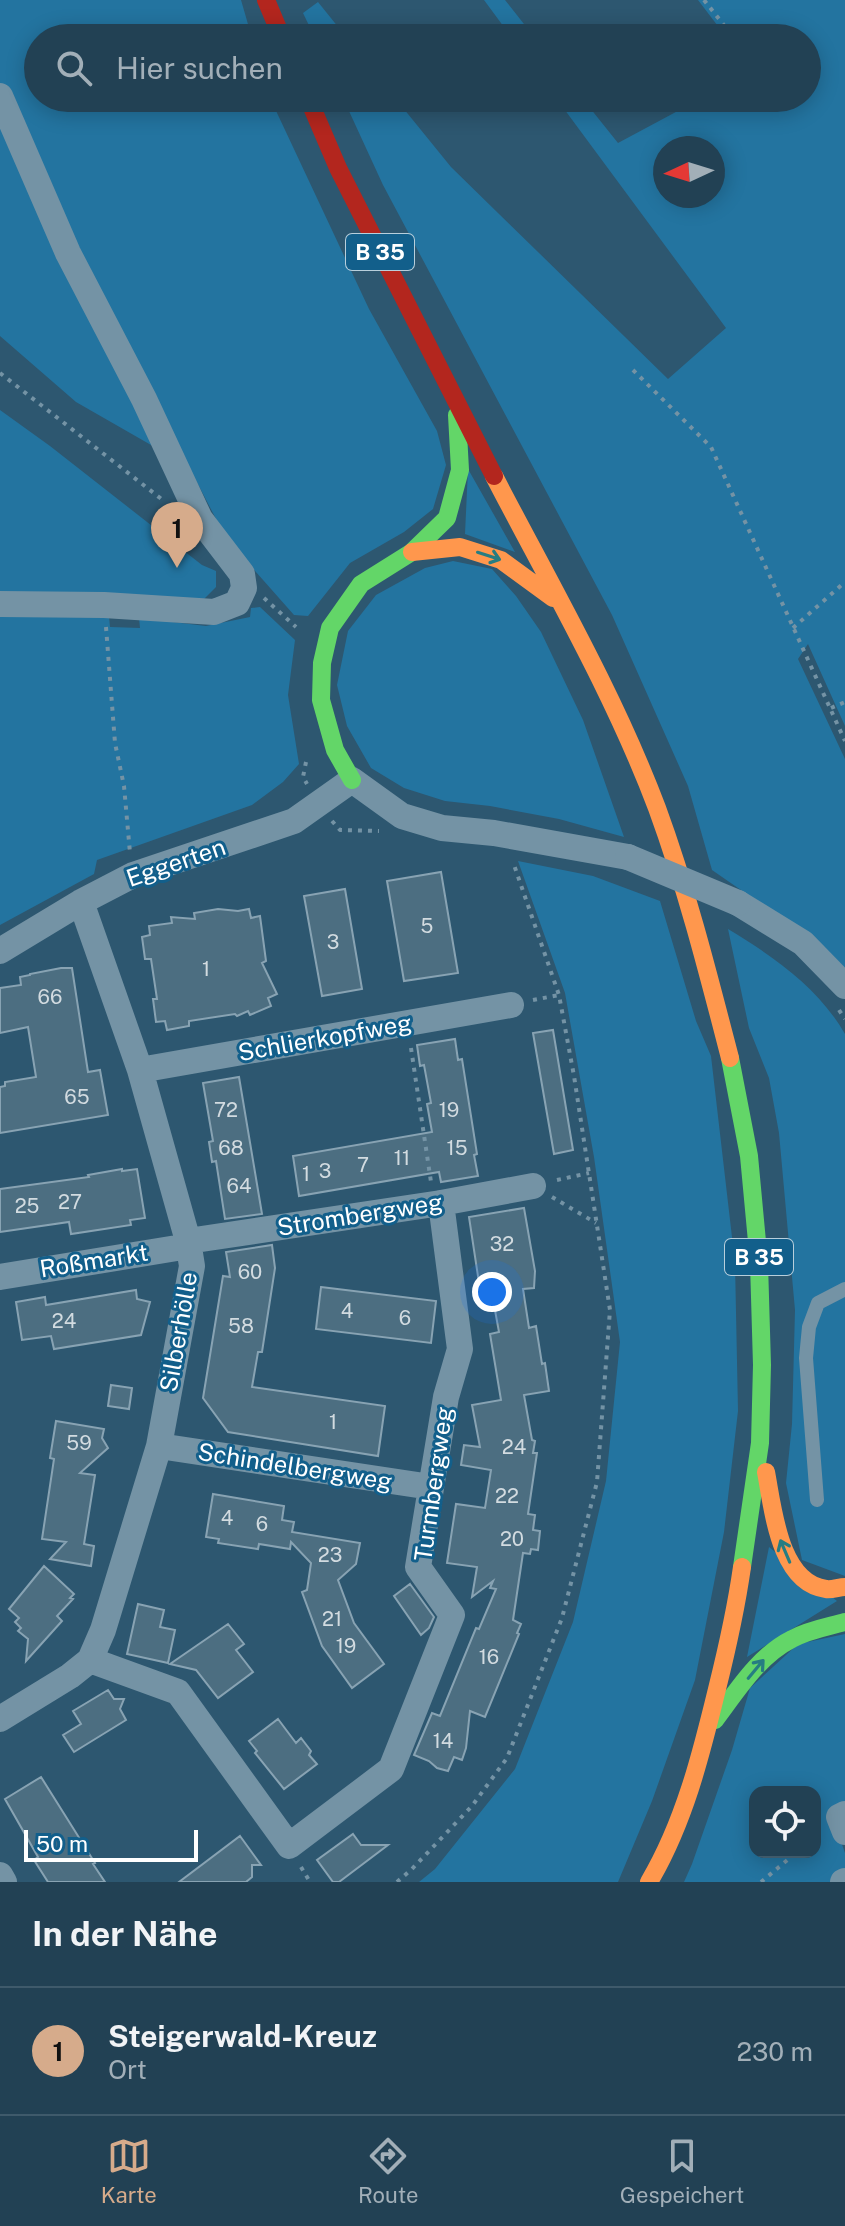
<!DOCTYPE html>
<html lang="de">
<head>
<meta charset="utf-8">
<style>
  body { margin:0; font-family:"Public Sans",sans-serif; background:#2e4c5e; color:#f1f3f6 }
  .controls { position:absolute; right:24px; bottom:24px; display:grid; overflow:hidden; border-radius:16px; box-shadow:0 4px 20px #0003 }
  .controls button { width:72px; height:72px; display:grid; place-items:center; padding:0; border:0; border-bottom:2px solid #3f5a6b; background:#224154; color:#f1f3f6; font:40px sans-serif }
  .compass { position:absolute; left:653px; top:136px; width:72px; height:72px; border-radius:50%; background:#224154; box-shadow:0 4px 20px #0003; rotate:266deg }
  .scale { position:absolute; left:24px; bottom:20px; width:174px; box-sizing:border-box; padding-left:8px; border:4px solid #fff; border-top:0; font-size:22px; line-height:28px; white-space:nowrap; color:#fff; -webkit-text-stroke:6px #125f8b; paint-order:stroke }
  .you { position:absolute; left:492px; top:1292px; width:28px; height:28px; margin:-20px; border:6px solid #fff; border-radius:50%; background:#1a73e8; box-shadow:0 0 0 12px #1a73e833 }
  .badge { display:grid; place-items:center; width:52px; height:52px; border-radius:50%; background:#d6ab8b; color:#111; font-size:26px; font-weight:700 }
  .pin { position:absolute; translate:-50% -66px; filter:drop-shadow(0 2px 4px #0008) }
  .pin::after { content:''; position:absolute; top:42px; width:28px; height:24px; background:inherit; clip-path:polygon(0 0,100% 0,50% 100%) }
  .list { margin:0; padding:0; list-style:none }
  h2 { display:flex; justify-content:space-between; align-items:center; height:104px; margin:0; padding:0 32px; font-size:34px }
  h2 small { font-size:26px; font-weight:400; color:#a2afb8 }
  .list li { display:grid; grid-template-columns:52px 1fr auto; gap:24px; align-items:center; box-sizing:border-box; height:128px; padding:0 32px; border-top:2px solid #3f5a6b }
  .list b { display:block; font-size:30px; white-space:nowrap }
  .list p { margin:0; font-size:26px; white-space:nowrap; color:#a2afb8 }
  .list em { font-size:26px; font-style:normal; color:#a2afb8 }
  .icon { flex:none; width:44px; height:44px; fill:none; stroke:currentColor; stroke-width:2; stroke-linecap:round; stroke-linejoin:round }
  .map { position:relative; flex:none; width:845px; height:1882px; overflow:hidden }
  .search { position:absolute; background:#224154; box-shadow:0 4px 20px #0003; left:24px; right:24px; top:24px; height:88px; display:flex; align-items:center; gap:20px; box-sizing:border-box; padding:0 28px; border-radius:44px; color:#a2afb8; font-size:30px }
  .sheet { height:232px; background:#224154 }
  nav { display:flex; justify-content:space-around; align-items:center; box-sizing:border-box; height:112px; border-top:2px solid #3f5a6b; background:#224154; font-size:22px; color:#a2afb8 }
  nav a { display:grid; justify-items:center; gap:4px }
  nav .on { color:#d6ab8b }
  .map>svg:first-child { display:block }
  .green { fill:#2374a0; fill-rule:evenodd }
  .building { fill:#4c6e81; stroke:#88a3b3; stroke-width:2 }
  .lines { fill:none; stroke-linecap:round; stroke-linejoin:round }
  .path { stroke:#7493a5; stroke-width:4; stroke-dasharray:4 6; stroke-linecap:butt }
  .lane { stroke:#7493a5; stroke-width:14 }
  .street { stroke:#7493a5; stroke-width:26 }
  .fast { stroke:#63d668; stroke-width:18 }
  .slow { stroke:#ff974d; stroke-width:18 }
  .jam { stroke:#b3261e; stroke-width:18 }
  .street-bridge { stroke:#7493a5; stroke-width:26 }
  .oneway { stroke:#267d82 }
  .labels { text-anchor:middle; stroke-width:6; stroke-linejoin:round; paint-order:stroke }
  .number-label { font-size:20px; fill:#d2dbe0 }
  .shield { fill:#125f8b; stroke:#b8cfdc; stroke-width:2 }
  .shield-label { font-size:22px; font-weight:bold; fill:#fff }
  .street-label { font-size:24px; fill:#fff; stroke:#125f8b }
</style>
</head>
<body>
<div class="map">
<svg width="845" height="1882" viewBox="0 0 845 1882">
  <rect width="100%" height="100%" fill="#2d5770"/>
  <!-- green -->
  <path class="green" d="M0,0H241L252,38H38V98H270L369,309L437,431L446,465L433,509L404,532L350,563L308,616L294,615L226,538L178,446L158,449L76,402L0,336Z
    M484,0H505L535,38H512Z
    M698,0H845V726L808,644L798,659L845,759V968L825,948L712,870L688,786L612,615L383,185L343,98H395L451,167L668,379L726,328L556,98H582L618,143L702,98H807V38H727ZM665,148H713V196H665Z
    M318,2L347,38H315L303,13Z
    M0,410L50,446L202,565L216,571V587L204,599L0,592Z
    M468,469L515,552L465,534Z
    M453,561L492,569L516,596L541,632L583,720L624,837L559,819L490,806L445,801L404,788L371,768L347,726L337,685L348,631L376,595L425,568Z
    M260,607L295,640L288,695L299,764L283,782L252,805L97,860L94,874L0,925V613L109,616L110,627L140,628L139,618L206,626L250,617L251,608Z
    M518,861L593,876L660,901L696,1021L711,1056L735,1263L738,1411L724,1532L695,1680L652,1801L618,1882H419L435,1869L515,1769L573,1622L606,1481L620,1342L594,1157L565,993Z
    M728,929C774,957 818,987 845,1034V1576L802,1560L786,1483L792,1424L795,1310L779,1133L769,1078L749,1028Z
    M769,1547L837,1601L747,1657Z
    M845,1634V1809L833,1818L845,1853V1882H684L692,1864L732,1750L750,1688L798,1644ZM755,1792H815V1852H755Z"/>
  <!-- building -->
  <path class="building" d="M441,872L458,973L404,981L387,881Z
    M345,889L362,989L322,996L304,896Z
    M218,909L238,911L249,909L251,918L260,916L266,961L262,963L277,994L268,998L271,1006L250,1015L248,1011L237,1016L235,1014L189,1021V1026L167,1030L165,1021L156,1022L153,999H157L151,959H145L142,937L150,935L149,926L172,923L171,917L195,919L194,913Z
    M61,968H72L88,1072L100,1070L108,1115L0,1133V1087L5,1086V1082L36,1077L28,1027L0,1033V988L21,985L20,977L30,975V974Z
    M553,1030L573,1150L554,1154L533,1033Z
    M455,1039L458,1060L462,1059L477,1154L474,1155L478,1176L441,1182L439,1172L299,1196L293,1156L432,1132L427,1104L431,1103L424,1065L420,1066L417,1045Z
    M239,1077L262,1214L225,1219L216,1161L212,1162L209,1142L213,1141L203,1083Z
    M122,1169V1171L137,1169L145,1218L130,1220L131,1225L71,1234L69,1222L0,1232V1189L89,1177L88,1175Z
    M524,1208L535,1271L534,1288L523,1289L529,1328L536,1326L542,1364L545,1363L549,1391L524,1395L532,1440L535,1441L533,1453H537L528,1514L535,1515L533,1530L540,1531L538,1550L531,1549L530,1554L523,1553L513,1620L521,1624L517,1633L519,1634L485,1717L470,1711L466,1748L462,1760L454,1757L448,1771L437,1768L429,1761L414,1755L432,1713L440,1716L476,1628L479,1629L496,1589L490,1588L493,1581L472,1597L477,1567L447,1563L456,1504L485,1508L491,1470L461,1465L464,1445L480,1447L472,1405L501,1400L490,1334L499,1332L492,1294L481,1296L469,1217Z
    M272,1245L275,1268L262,1352H258L252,1387L385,1406L378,1456L228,1432L203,1398L223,1276L230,1277L226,1252Z
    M321,1287L436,1301L431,1343L316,1329Z
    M136,1290L137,1299L150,1302L141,1335L54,1349L51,1336L22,1340L16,1302L45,1297L46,1305Z
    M111,1385L132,1388L129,1409L108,1406Z
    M56,1421L104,1429L102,1438L108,1448L80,1473L95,1475L84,1544L94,1546L91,1566L50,1559L66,1542L42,1539L54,1459L50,1458Z
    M213,1494L284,1506L282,1520L294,1522L292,1532L360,1543L356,1564L338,1580L354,1623L384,1664L352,1688L322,1646L302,1592L307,1590L311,1563L291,1542L290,1549L259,1544L258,1549L218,1543L219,1539L206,1537Z
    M44,1566L74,1594L70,1598L73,1599L57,1616L62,1621L26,1661L28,1639L18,1631L21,1628L15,1622L19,1618L9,1609Z
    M410,1584L434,1617L429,1628L421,1635L394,1596Z
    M138,1604L164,1610L160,1627L175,1630L168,1663L127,1654Z
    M228,1624L244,1644L236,1650L253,1672L218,1698L196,1670L170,1664Z
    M108,1690L114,1699H124L120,1709L126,1720L74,1752L63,1735L81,1724L73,1711Z
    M278,1719L296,1743L301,1738L311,1751L309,1755L317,1764L284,1789L255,1753L257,1751L249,1741Z
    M41,1777L95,1863L93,1864L105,1882H48L34,1860L38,1857L5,1799Z
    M353,1834L361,1845H388L339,1882H333L317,1860Z
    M240,1836L261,1865H252V1877L246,1882H179Z"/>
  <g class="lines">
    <!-- path -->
    <path class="path" d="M704,0L734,38
      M633,370L711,447L845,741
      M0,373L164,501
      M264,598L296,627
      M106,627L115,743L124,786L130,853
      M793,628L845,582
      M831,708L845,702
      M306,762L303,777L307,784
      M332,821L340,830L379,831
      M533,1000L559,995
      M839,1010L845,1019
      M411,1048L431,1182
      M557,1180L589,1173
      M552,1197L596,1223
      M301,1867L310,1882
      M397,1882L412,1869L472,1806L507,1758L562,1618L597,1482L610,1310L574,1076L559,995L513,862
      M761,1882L797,1852"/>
    <!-- lane -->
    <path class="lane" d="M817,1500L806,1358L809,1327L818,1303L845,1289"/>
    <!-- street -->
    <path class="street" d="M0,96L68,253L144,399L200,519L242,574L244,588L237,603L214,612L104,605L0,604
      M738,903L803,943L845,986
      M0,951L81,902L133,875L294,821L352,780L402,816L442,828L494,833L628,857
      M140,1070L511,1005
      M188,1241L441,1203L533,1186
      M0,1277L189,1246
      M159,1446L431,1487
      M90,1660L178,1692L289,1846L391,1769L452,1615L418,1567L446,1397L460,1349L441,1203
      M0,1719L70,1676L90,1660L103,1630L159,1446L192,1266L188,1241L140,1070L81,902
      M845,1814L839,1817L845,1832
      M0,1875L4,1882
      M843,1882L845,1881"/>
    <!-- fast -->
    <path class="fast" d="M352,780L335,750L321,700L322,663L330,628L361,584L412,552L447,518L460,470L457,415
      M730,1058L749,1156L759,1263L762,1365L760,1443L742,1567
      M715,1720C737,1691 758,1656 792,1639C808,1630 827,1627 845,1622"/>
    <!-- slow -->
    <path class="slow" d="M494,476C550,584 614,694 657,808C687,890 708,973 730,1058
      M412,552L460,547L501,560L553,598
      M766,1472C773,1508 779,1583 826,1589C832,1590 839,1587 845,1587
      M649,1882C684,1823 701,1755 717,1689C727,1649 736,1609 742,1567"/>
    <!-- jam -->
    <path class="jam" d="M266,0L282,38
      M308,98L338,168L494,476"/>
    <!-- street-bridge -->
    <path class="street-bridge" d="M628,857L738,903"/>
  </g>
  <!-- one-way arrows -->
  <defs><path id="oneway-shaft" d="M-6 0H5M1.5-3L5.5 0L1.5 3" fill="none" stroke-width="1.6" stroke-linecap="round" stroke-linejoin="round" transform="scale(2)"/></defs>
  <g class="oneway">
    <use href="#oneway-shaft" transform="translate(489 556) rotate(18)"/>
    <use href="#oneway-shaft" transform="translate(785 1551) rotate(-113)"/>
    <use href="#oneway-shaft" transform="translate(756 1669) rotate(-50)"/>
  </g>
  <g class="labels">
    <!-- number labels -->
    <g class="number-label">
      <text x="427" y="933">5</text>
      <text x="333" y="949">3</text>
      <text x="206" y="976">1</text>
      <text x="50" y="1004">66</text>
      <text x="77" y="1104">65</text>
      <text x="226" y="1117">72</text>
      <text x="449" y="1117">19</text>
      <text x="231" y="1155">68</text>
      <text x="457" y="1155">15</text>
      <text x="402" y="1165">11</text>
      <text x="363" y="1172">7</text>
      <text x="325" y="1178">3</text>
      <text x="306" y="1181">1</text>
      <text x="239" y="1193">64</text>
      <text x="70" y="1209">27</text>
      <text x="27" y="1213">25</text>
      <text x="502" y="1251">32</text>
      <text x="250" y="1279">60</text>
      <text x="347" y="1318">4</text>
      <text x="405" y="1325">6</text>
      <text x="64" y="1328">24</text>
      <text x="241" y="1333">58</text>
      <text x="333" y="1429">1</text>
      <text x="79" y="1450">59</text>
      <text x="514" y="1454">24</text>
      <text x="507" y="1503">22</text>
      <text x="227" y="1525">4</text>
      <text x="262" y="1531">6</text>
      <text x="512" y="1546">20</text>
      <text x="330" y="1562">23</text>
      <text x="332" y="1626">21</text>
      <text x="346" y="1653">19</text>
      <text x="489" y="1664">16</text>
      <text x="443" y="1748">14</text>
    </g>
    <!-- shield labels -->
    <g class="shield">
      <rect x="346" y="234" width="68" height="36" rx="6"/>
      <rect x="725" y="1239" width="68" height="36" rx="6"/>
    </g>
    <g class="shield-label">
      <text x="380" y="260">B 35</text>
      <text x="759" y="1265">B 35</text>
    </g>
    <!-- street labels -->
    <g class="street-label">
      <text transform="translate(176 863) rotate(-19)" y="8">Eggerten</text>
      <text transform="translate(325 1038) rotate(-10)" y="8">Schlierkopfweg</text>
      <text transform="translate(360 1215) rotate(-9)" y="8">Strombergweg</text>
      <text transform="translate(94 1261) rotate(-9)" y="8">Roßmarkt</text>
      <text transform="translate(179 1332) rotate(-80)" y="8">Silberhölle</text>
      <text transform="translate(295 1467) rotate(9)" y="8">Schindelbergweg</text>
      <text transform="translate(434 1484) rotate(-82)" y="8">Turmbergweg</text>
    </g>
  </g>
</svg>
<div class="controls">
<button><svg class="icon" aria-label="locate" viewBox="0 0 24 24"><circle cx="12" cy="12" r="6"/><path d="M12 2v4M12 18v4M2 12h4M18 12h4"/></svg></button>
</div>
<svg class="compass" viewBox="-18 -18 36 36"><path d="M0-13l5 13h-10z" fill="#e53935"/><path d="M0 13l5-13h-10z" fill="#a2afb8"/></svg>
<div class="scale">50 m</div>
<div class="you"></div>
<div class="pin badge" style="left:177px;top:568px">1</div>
<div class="search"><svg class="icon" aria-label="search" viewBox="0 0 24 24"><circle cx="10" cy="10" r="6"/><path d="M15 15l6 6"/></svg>Hier suchen</div>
</div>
<section class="sheet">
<h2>In der Nähe<small></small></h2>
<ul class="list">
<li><span class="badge">1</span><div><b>Steigerwald-Kreuz</b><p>Ort</p></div><em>230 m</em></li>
</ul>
</section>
<nav>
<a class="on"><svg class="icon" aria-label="map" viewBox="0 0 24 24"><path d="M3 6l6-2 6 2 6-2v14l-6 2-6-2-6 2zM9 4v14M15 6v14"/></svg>Karte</a>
<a><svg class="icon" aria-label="directions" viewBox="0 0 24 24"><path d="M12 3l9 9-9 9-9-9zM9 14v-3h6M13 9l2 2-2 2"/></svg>Route</a>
<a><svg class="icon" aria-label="saved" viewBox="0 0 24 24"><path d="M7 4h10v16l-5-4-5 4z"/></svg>Gespeichert</a>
</nav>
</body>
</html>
